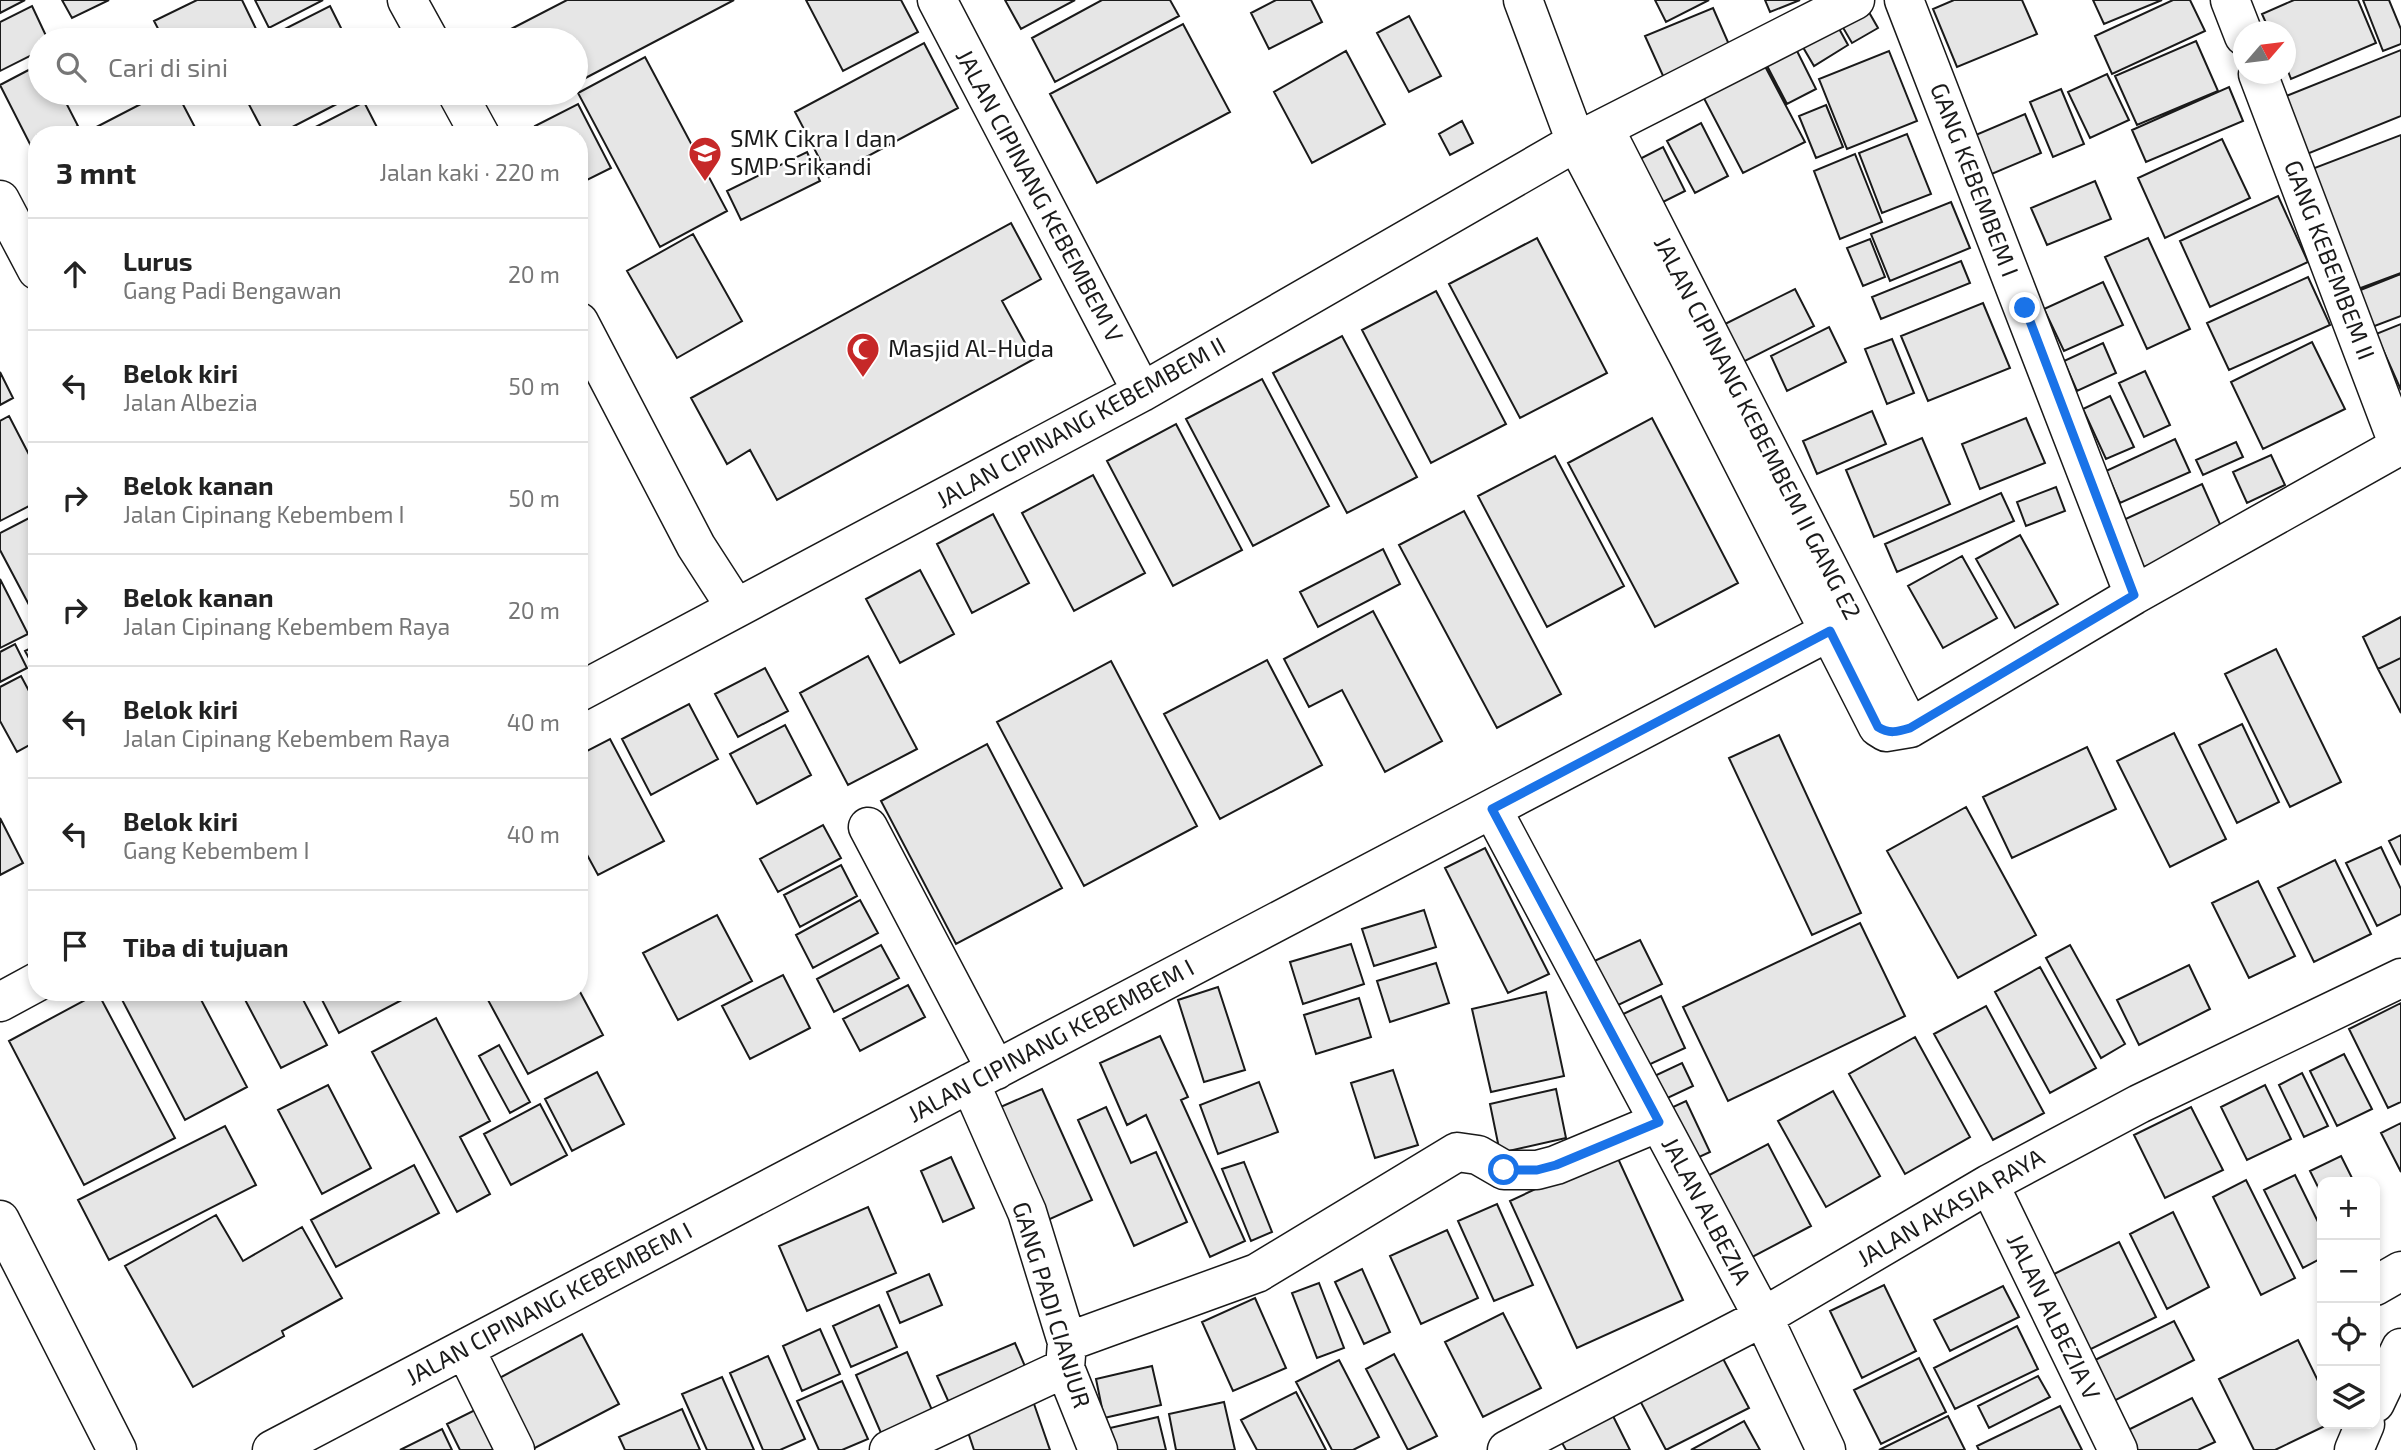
<!DOCTYPE html>
<html lang="id">
<head>
<meta charset="utf-8">
<style>
  body { margin:0; font-family:"Exo 2",sans-serif; background:#f6f6f6; color:#222 }
  .controls { position:absolute; right:21px; bottom:21px; display:grid; overflow:hidden; border-radius:14px; box-shadow:0 4px 10px #0003 }
  .controls button { width:63px; height:63px; display:grid; place-items:center; padding:0; border:0; border-bottom:2px solid #e0e0e0; background:#fff; color:#222; font:35px sans-serif }
  .compass { position:absolute; left:2233px; top:21px; width:63px; height:63px; border-radius:50%; background:#fff; box-shadow:0 4px 10px #0003; rotate:62deg }
  .stop { position:absolute; width:21px; height:21px; margin:-16px; border:5px solid #1a73e8; border-radius:50%; background:#fff }
  .stop.end { background:#1a73e8; border-color:#fff; box-shadow:0 2px 7px #0008 }
  .list { margin:0; padding:0; list-style:none }
  h2 { display:flex; justify-content:space-between; align-items:center; height:91px; margin:0; padding:0 28px; font-size:30px }
  h2 small { font-size:23px; font-weight:400; color:#767676 }
  .list li { display:grid; grid-template-columns:46px 1fr auto; gap:21px; align-items:center; box-sizing:border-box; height:112px; padding:0 28px; border-top:2px solid #e0e0e0 }
  .list b { display:block; font-size:26px; white-space:nowrap }
  .list p { margin:0; font-size:23px; white-space:nowrap; color:#767676 }
  .list em { font-size:23px; font-style:normal; color:#767676 }
  .icon { flex:none; width:38px; height:38px; fill:none; stroke:currentColor; stroke-width:2; stroke-linecap:round; stroke-linejoin:round }
  .map { position:relative; flex:none; width:2401px; height:1450px; overflow:hidden }
  .search { position:absolute; background:#fff; box-shadow:0 4px 10px #0003; left:28px; top:28px; width:560px; height:77px; display:flex; align-items:center; gap:18px; box-sizing:border-box; padding:0 24px; border-radius:38px; color:#767676; font-size:26px }
  .panel { position:absolute; background:#fff; box-shadow:0 4px 10px #0003; left:28px; top:126px; width:560px; height:875px; border-radius:28px }
  .map>svg:first-child { display:block }
  .building { fill:#e6e6e6; stroke:#1a1a1a; stroke-width:2 }
  .lines { fill:none; stroke-linecap:round; stroke-linejoin:round }
  .minor-casing { stroke:#1a1a1a; stroke-width:41 }
  .minor { stroke:#fff; stroke-width:38 }
  .route { stroke:#1a73e8; stroke-width:9 }
  .labels { text-anchor:middle; stroke-width:5; stroke-linejoin:round; paint-order:stroke }
  .poi-label { font-size:24px; fill:#1a1a1a; stroke:#fff; text-anchor:start }
  .street-label { font-size:24px; fill:#1a1a1a; stroke:#fff }
</style>
</head>
<body>
<div class="map">
<svg width="2401" height="1450" viewBox="0 0 2401 1450">
  <rect width="100%" height="100%" fill="#fff"/>
  <!-- building -->
  <path class="building" d="M0,0H25L0,13Z
    M62,0H109L72,18Z
    M197,0H242L258,33L243,40H164L154,21Z
    M255,0H323L269,28Z
    M567,0H734L576,83V40H517L511,29Z
    M806,0H901L918,32L843,71Z
    M1005,0H1075L1021,29Z
    M1102,0H1170L1179,16L1055,82L1032,38Z
    M1276,0H1311L1322,22L1269,49L1251,13Z
    M1655,0H1709L1666,22Z
    M1765,0H1800L1770,12Z
    M1862,0L1878,28L1852,43L1835,14Z
    M1954,0H2022L2037,34L1957,67L1933,9Z
    M2093,0H2162L2104,24Z
    M2173,0H2190L2205,31L2112,74L2095,36Z
    M2294,0H2358L2376,43L2291,79L2286,66V32H2270L2262,14Z
    M2363,0H2389L2401,29V44L2383,51Z
    M32,6L48,40H40V51L0,71V22Z
    M330,6L347,40H263Z
    M1713,8L1731,49L1664,78L1645,36Z
    M1409,16L1441,76L1409,92L1377,33Z
    M1832,16L1848,45L1814,66L1797,37Z
    M1183,24L1230,112L1097,183L1050,94Z
    M2196,41L2218,91L2137,125L2115,76Z
    M924,43L958,108L829,177L795,112Z
    M1793,43L1816,89L1787,104L1763,58Z
    M2401,50V116L2307,154L2284,97Z
    M1346,51L1385,124L1312,163L1274,92Z
    M1889,51L1917,121L1847,149L1819,79Z
    M1758,53L1805,142L1743,173L1697,85Z
    M645,57L727,211L660,247L578,93Z
    M40,64V93H61L78,126L60,135H37V146L32,148L0,85Z
    M2107,74L2129,120L2090,138L2068,92Z
    M2229,87L2243,121L2146,162L2132,130Z
    M2061,89L2084,144L2053,157L2030,102Z
    M162,93H177L199,135H81Z
    M243,93H358L277,135H265Z
    M364,102L381,135H300Z
    M578,104L611,168L579,184V135H539L535,126Z
    M1826,105L1843,147L1816,158L1799,116Z
    M2025,114L2041,153L1987,176L1971,137Z
    M1462,121L1473,143L1450,155L1439,134Z
    M1701,123L1728,176L1695,193L1667,141Z
    M1907,134L1931,194L1882,213L1859,153Z
    M2401,135V273L2350,292L2304,172Z
    M2222,139L2250,198L2165,238L2138,178Z
    M1663,147L1685,191L1653,207L1630,164Z
    M807,152L820,181L741,220L727,191Z
    M1855,154L1882,222L1840,239L1814,171Z
    M2095,181L2111,219L2047,245L2031,208Z
    M2278,196L2308,262L2210,307L2180,241Z
    M1951,202L1970,248L1890,281L1871,234Z
    M1011,223L1041,279L1002,301L1034,359L777,500L750,450L727,464L691,398Z
    M693,234L742,321L677,358L627,271Z
    M1537,238L1607,373L1520,418L1449,284Z
    M2148,238L2190,329L2147,349L2105,257Z
    M1870,239L1885,277L1863,286L1847,248Z
    M1961,261L1970,283L1881,319L1872,297Z
    M2401,274V316L2372,327L2358,291Z
    M2308,277L2330,325L2229,370L2207,323Z
    M2103,282L2123,325L2064,351L2044,309Z
    M1795,289L1814,326L1743,362L1725,324Z
    M1436,291L1506,424L1431,463L1362,330Z
    M1983,303L2010,368L1928,401L1901,336Z
    M2401,324V390L2376,334Z
    M1829,327L1846,362L1787,391L1771,356Z
    M1342,336L1417,477L1347,513L1273,373Z
    M1892,339L1914,393L1887,404L1865,349Z
    M2312,342L2345,409L2263,449L2231,382Z
    M2103,343L2116,373L2077,391L2064,361Z
    M2145,371L2170,425L2144,437L2119,383Z
    M0,372L13,398L0,405Z
    M1262,379L1329,506L1253,546L1186,419Z
    M2110,396L2134,447L2106,459L2083,409Z
    M1872,411L1886,444L1817,474L1803,441Z
    M9,416L37,470V502L0,521V421Z
    M1652,418L1738,583L1655,627L1568,463Z
    M2026,418L2045,463L1980,489L1962,444Z
    M1176,424L1242,550L1173,586L1107,461Z
    M1922,438L1950,504L1874,537L1846,470Z
    M2175,439L2190,472L2120,503L2106,471Z
    M2236,442L2243,457L2203,475L2196,460Z
    M2271,455L2285,485L2247,503L2233,472Z
    M1555,456L1624,586L1547,627L1478,496Z
    M1093,475L1145,573L1074,611L1022,513Z
    M2202,484L2223,531L2140,569L2119,522Z
    M2056,487L2065,511L2026,526L2017,502Z
    M2001,493L2014,521L1897,572L1885,544Z
    M1464,511L1561,694L1497,728L1399,545Z
    M37,514V620L0,550V533Z
    M993,514L1029,583L972,613L937,544Z
    M2020,535L2058,604L2015,628L1976,559Z
    M1383,549L1400,584L1318,627L1300,592Z
    M1962,556L1997,618L1943,648L1908,586Z
    M920,570L954,634L900,663L866,599Z
    M0,579L28,634L0,648Z
    M1373,611L1442,741L1385,772L1342,690L1309,707L1284,659Z
    M2401,617V658L2378,669L2363,637Z
    M15,644L27,668L0,682V652Z
    M37,645V673L25,651Z
    M2276,649L2341,782L2290,807L2225,674Z
    M868,656L917,749L848,785L800,693Z
    M2401,658V713L2378,669Z
    M1267,660L1322,765L1220,819L1164,714Z
    M1111,661L1197,826L1084,886L997,722Z
    M765,668L788,711L738,737L715,694Z
    M21,676L37,706V741L17,752L0,721V687Z
    M689,704L718,759L651,795L622,739Z
    M2242,724L2279,802L2237,823L2199,745Z
    M785,725L811,775L757,804L730,754Z
    M2174,733L2226,839L2170,867L2117,761Z
    M1779,735L1861,913L1812,935L1729,758Z
    M610,739L664,841L598,875L579,840V755Z
    M987,744L1062,888L956,944L881,801Z
    M2087,747L2116,809L2012,858L1983,797Z
    M1966,807L2036,935L1958,978L1887,851Z
    M0,818L23,863L0,875Z
    M823,825L841,858L778,892L760,859Z
    M2401,835V865L2389,841Z
    M2381,847L2401,889V914L2377,926L2346,863Z
    M1485,848L1549,974L1508,993L1445,868Z
    M2335,860L2371,934L2314,962L2278,888Z
    M841,865L857,896L800,927L784,895Z
    M2258,881L2295,956L2249,978L2212,903Z
    M860,900L878,933L813,968L796,935Z
    M1424,910L1436,947L1374,966L1362,929Z
    M717,915L752,981L678,1020L643,953Z
    M1860,923L1905,1016L1728,1101L1683,1007Z
    M1640,940L1662,984L1612,1008L1590,963Z
    M1351,944L1364,984L1303,1004L1290,962Z
    M881,945L899,978L834,1012L817,979Z
    M2070,945L2125,1044L2101,1058L2046,958Z
    M1436,963L1449,1003L1390,1022L1377,981Z
    M2189,965L2210,1009L2139,1045L2117,1000Z
    M2040,967L2096,1068L2050,1093L1995,992Z
    M783,975L810,1028L750,1059L722,1006Z
    M908,985L925,1017L860,1051L843,1019Z
    M1218,987L1245,1070L1204,1082L1178,1000Z
    M579,990L603,1035L528,1074L488,1000L503,992H579Z
    M118,992H197L247,1087L185,1120Z
    M241,992H299L327,1045L281,1068Z
    M318,992H417L339,1033Z
    M1546,992L1564,1076L1491,1092L1472,1009Z
    M98,993L175,1138L84,1185L9,1041Z
    M1661,996L1685,1048L1644,1067L1619,1016Z
    M1359,998L1371,1037L1316,1054L1304,1015Z
    M2401,1003V1102L2388,1108L2349,1029Z
    M1986,1006L2044,1113L1993,1140L1934,1034Z
    M436,1018L490,1121L460,1137L490,1194L457,1212L372,1052Z
    M1160,1036L1188,1097L1181,1100L1245,1241L1210,1257L1146,1115L1127,1125L1100,1063Z
    M1915,1037L1970,1137L1905,1174L1849,1074Z
    M499,1045L530,1102L510,1113L479,1056Z
    M2344,1054L2372,1109L2337,1126L2310,1071Z
    M1682,1063L1693,1086L1659,1102L1648,1079Z
    M1393,1070L1418,1145L1375,1158L1351,1083Z
    M597,1072L624,1124L572,1151L545,1099Z
    M2302,1073L2328,1126L2304,1137L2279,1085Z
    M1259,1082L1278,1132L1218,1154L1200,1105Z
    M328,1085L371,1168L322,1194L278,1110Z
    M2265,1085L2291,1139L2247,1160L2221,1107Z
    M1042,1089L1092,1200L1039,1224L989,1112Z
    M1556,1089L1566,1138L1500,1153L1490,1104Z
    M1833,1091L1880,1176L1826,1207L1778,1121Z
    M1686,1101L1710,1152L1684,1164L1660,1113Z
    M540,1104L567,1155L511,1185L484,1134Z
    M1106,1107L1131,1163L1156,1152L1187,1222L1134,1246L1078,1120Z
    M2191,1107L2223,1170L2165,1198L2134,1135Z
    M2401,1123V1172L2381,1133Z
    M225,1126L256,1185L109,1260L78,1200Z
    M1768,1144L1811,1226L1739,1264L1696,1182Z
    M1615,1152L1683,1300L1577,1348L1510,1201Z
    M2341,1156L2354,1182H2322V1195L2310,1171Z
    M951,1157L974,1208L943,1222L921,1171Z
    M1244,1162L1272,1232L1251,1241L1222,1169Z
    M414,1165L439,1213L336,1267L311,1220Z
    M2295,1175L2322,1230V1258L2303,1268L2264,1190Z
    M2246,1180L2295,1278L2261,1295L2213,1197Z
    M1497,1204L1533,1285L1494,1301L1458,1221Z
    M868,1207L896,1273L807,1311L779,1246Z
    M2173,1212L2209,1287L2167,1309L2130,1234Z
    M216,1215L243,1261L302,1227L342,1298L282,1331L284,1336L193,1387L125,1266Z
    M1447,1230L1478,1298L1421,1324L1390,1256Z
    M2119,1242L2156,1317L2089,1350L2052,1275Z
    M1362,1269L1390,1332L1364,1344L1335,1282Z
    M929,1274L942,1305L900,1323L887,1292Z
    M1319,1283L1344,1348L1317,1358L1292,1293Z
    M1884,1285L1916,1351L1862,1378L1830,1311Z
    M2003,1286L2019,1317L1950,1351L1934,1320Z
    M1255,1298L1286,1368L1233,1391L1202,1322Z
    M879,1305L897,1347L851,1367L833,1326Z
    M1503,1313L1541,1388L1483,1417L1445,1342Z
    M2174,1321L2194,1360L2110,1403L2089,1363Z
    M2017,1326L2038,1369L1955,1409L1934,1368Z
    M820,1329L840,1374L802,1391L783,1346Z
    M582,1334L619,1404L531,1450L492,1382Z
    M2298,1340L2322,1389V1424H2329L2275,1450H2254L2219,1379Z
    M1015,1343L1027,1371L950,1405L937,1376Z
    M1719,1351L1749,1408L1666,1450L1637,1395Z
    M907,1352L932,1410L881,1433L856,1375Z
    M1394,1354L1437,1436L1408,1450L1366,1369Z
    M768,1356L805,1439L780,1450H763L730,1373Z
    M1919,1358L1946,1412L1881,1444L1854,1390Z
    M1339,1360L1379,1437L1353,1450H1332L1296,1382Z
    M1152,1366L1161,1405L1104,1418L1096,1379Z
    M2038,1376L2050,1397L1989,1428L1978,1406Z
    M722,1377L754,1450H707L682,1394Z
    M842,1381L868,1439L842,1450H819L797,1401Z
    M1296,1392L1326,1450H1257L1241,1420Z
    M2192,1398L2215,1442L2198,1450H2135L2126,1431Z
    M1033,1401L1050,1450H974L966,1426Z
    M1224,1402L1235,1450H1176L1169,1414Z
    M483,1406L505,1450H460L447,1424Z
    M2060,1406L2082,1450H1979L1977,1446Z
    M682,1409L700,1450H625L619,1437Z
    M1612,1414L1630,1450H1566L1561,1441Z
    M1948,1416L1965,1450H1879Z
    M1158,1417L1166,1450H1115L1110,1428Z
    M1744,1421L1760,1450H1691Z
    M442,1429L452,1450H400Z"/>
  <g class="lines">
    <defs>
      <path id="minor" d="M407,0L429,40
        M937,0L1142,392
        M1523,0L1576,142L1688,355L1878,727L1886,732L1910,728L2134,595L2401,445
        M1904,0L2134,595
        M2230,0L2244,36
        M2258,74L2399,446
        M457,93L480,135
        M1604,128L1910,728
        M0,200L37,270
        M579,322L696,546L736,608
        M579,692L1142,392L1576,142L1855,0
        M1492,809L1763,1317L1826,1450
        M868,827L996,1070
        M0,1002L37,982
        M970,1083L1027,1212L1067,1342L1065,1368L1098,1450
        M1989,1184L2118,1450
        M0,1220L117,1450
        M2375,1286L2401,1271
        M1067,1342L1257,1273L1457,1152L1478,1155L1504,1170H1537L1556,1165L1659,1122
        M465,1349L515,1450
        M2375,1403L2401,1348
        M272,1450L1830,631
        M889,1450L1065,1368
        M1507,1450L1763,1317L1989,1184L2139,1104L2401,978
        M2354,1450L2365,1424"/>
    </defs>
    <!-- minor casing -->
    <use href="#minor" class="minor-casing"/>
    <!-- minor -->
    <use href="#minor" class="minor"/>
  </g>
  <g class="lines">
    <!-- route -->
    <path class="route" d="M1504,1170H1537L1556,1165L1659,1122L1492,809L1830,631L1878,727C1889,734 1897,732 1910,728L2134,595L2025,308"/>
  </g>
  <!-- icons -->
  <defs>
    <symbol id="school-pin" viewBox="-11 -11 22 30"><path d="M0 17L-7.5 6A9.5 9.5 0 1 1 7.5 6Z" fill="#c62828" stroke="#fff"/><path d="M0-5L7-2L0 1L-7-2ZM-4 1L0 2.5L4 1V4Q0 6-4 4Z" fill="#fff"/></symbol>
    <symbol id="mosque-pin" viewBox="-11 -11 22 30"><path d="M0 17L-7.5 6A9.5 9.5 0 1 1 7.5 6Z" fill="#c62828" stroke="#fff"/><path d="M3.5-4.9A6 6 0 1 0 3.5 4.9A5 5 0 1 1 3.5-4.9Z" fill="#fff"/></symbol>
  </defs>
  <g fill-rule="evenodd">
    <use href="#school-pin" x="686" y="134" width="38" height="52"/>
    <use href="#mosque-pin" x="844" y="330" width="38" height="52"/>
  </g>
  <g class="labels">
    <!-- poi labels -->
    <g class="poi-label">
      <text x="730" y="147">SMK Cikra I dan<tspan x="730" dy="28">SMP Srikandi</tspan></text>
      <text x="888" y="357">Masjid Al-Huda</text>
    </g>
    <!-- street labels -->
    <g class="street-label">
      <text transform="translate(1974 180) rotate(69)" y="8">GANG KEBEMBEM I</text>
      <text transform="translate(1039 196) rotate(62)" y="8">JALAN CIPINANG KEBEMBEM V</text>
      <text transform="translate(2329 260) rotate(69)" y="8">GANG KEBEMBEM II</text>
      <text transform="translate(1081 423) rotate(-29)" y="8">JALAN CIPINANG KEBEMBEM II</text>
      <text transform="translate(1757 428) rotate(63)" y="8">JALAN CIPINANG KEBEMBEM II GANG E2</text>
      <text transform="translate(1051 1041) rotate(-28)" y="8">JALAN CIPINANG KEBEMBEM I</text>
      <text transform="translate(1951 1208) rotate(-30)" y="8">JALAN AKASIA RAYA</text>
      <text transform="translate(1706 1211) rotate(62)" y="8">JALAN ALBEZIA</text>
      <text transform="translate(549 1304) rotate(-28)" y="8">JALAN CIPINANG KEBEMBEM I</text>
      <text transform="translate(1051 1305) rotate(73)" y="8">GANG PADI CIANJUR</text>
      <text transform="translate(2053 1317) rotate(64)" y="8">JALAN ALBEZIA V</text>
    </g>
  </g>
</svg>
<div class="controls">
<button>+</button>
<button>−</button>
<button><svg class="icon" aria-label="locate" viewBox="0 0 24 24"><circle cx="12" cy="12" r="6"/><path d="M12 2v4M12 18v4M2 12h4M18 12h4"/></svg></button>
<button><svg class="icon" aria-label="layers" viewBox="0 0 24 24"><path d="M12 4l9 5-9 5-9-5zM3 14l9 5 9-5"/></svg></button>
</div>
<svg class="compass" viewBox="-18 -18 36 36"><path d="M0-13l5 13h-10z" fill="#e53935"/><path d="M0 13l5-13h-10z" fill="#767676"/></svg>
<div class="stop" style="left:1504px;top:1170px"></div>
<div class="stop end" style="left:2025px;top:308px"></div>
<div class="search"><svg class="icon" aria-label="search" viewBox="0 0 24 24"><circle cx="10" cy="10" r="6"/><path d="M15 15l6 6"/></svg>Cari di sini</div>
<section class="panel">
<h2>3 mnt<small>Jalan kaki · 220 m</small></h2>
<ul class="list">
<li><svg class="icon" aria-label="ahead" viewBox="0 0 24 24"><path d="M12 20V5M6 11l6-6 6 6"/></svg><div><b>Lurus</b><p>Gang Padi Bengawan</p></div><em>20 m</em></li>
<li><svg class="icon" aria-label="left" viewBox="0 0 24 24"><path d="M17 20v-9H6M10 6l-5 5 5 5"/></svg><div><b>Belok kiri</b><p>Jalan Albezia</p></div><em>50 m</em></li>
<li><svg class="icon" aria-label="right" viewBox="0 0 24 24"><path d="M7 20v-9h11M14 6l5 5-5 5"/></svg><div><b>Belok kanan</b><p>Jalan Cipinang Kebembem I</p></div><em>50 m</em></li>
<li><svg class="icon" aria-label="right" viewBox="0 0 24 24"><path d="M7 20v-9h11M14 6l5 5-5 5"/></svg><div><b>Belok kanan</b><p>Jalan Cipinang Kebembem Raya</p></div><em>20 m</em></li>
<li><svg class="icon" aria-label="left" viewBox="0 0 24 24"><path d="M17 20v-9H6M10 6l-5 5 5 5"/></svg><div><b>Belok kiri</b><p>Jalan Cipinang Kebembem Raya</p></div><em>40 m</em></li>
<li><svg class="icon" aria-label="left" viewBox="0 0 24 24"><path d="M17 20v-9H6M10 6l-5 5 5 5"/></svg><div><b>Belok kiri</b><p>Gang Kebembem I</p></div><em>40 m</em></li>
<li><svg class="icon" aria-label="arrive" viewBox="0 0 24 24"><path d="M6 21V4h12l-3 4 3 4H6"/></svg><div><b>Tiba di tujuan</b></div></li>
</ul>
</section>
</div>
</body>
</html>
